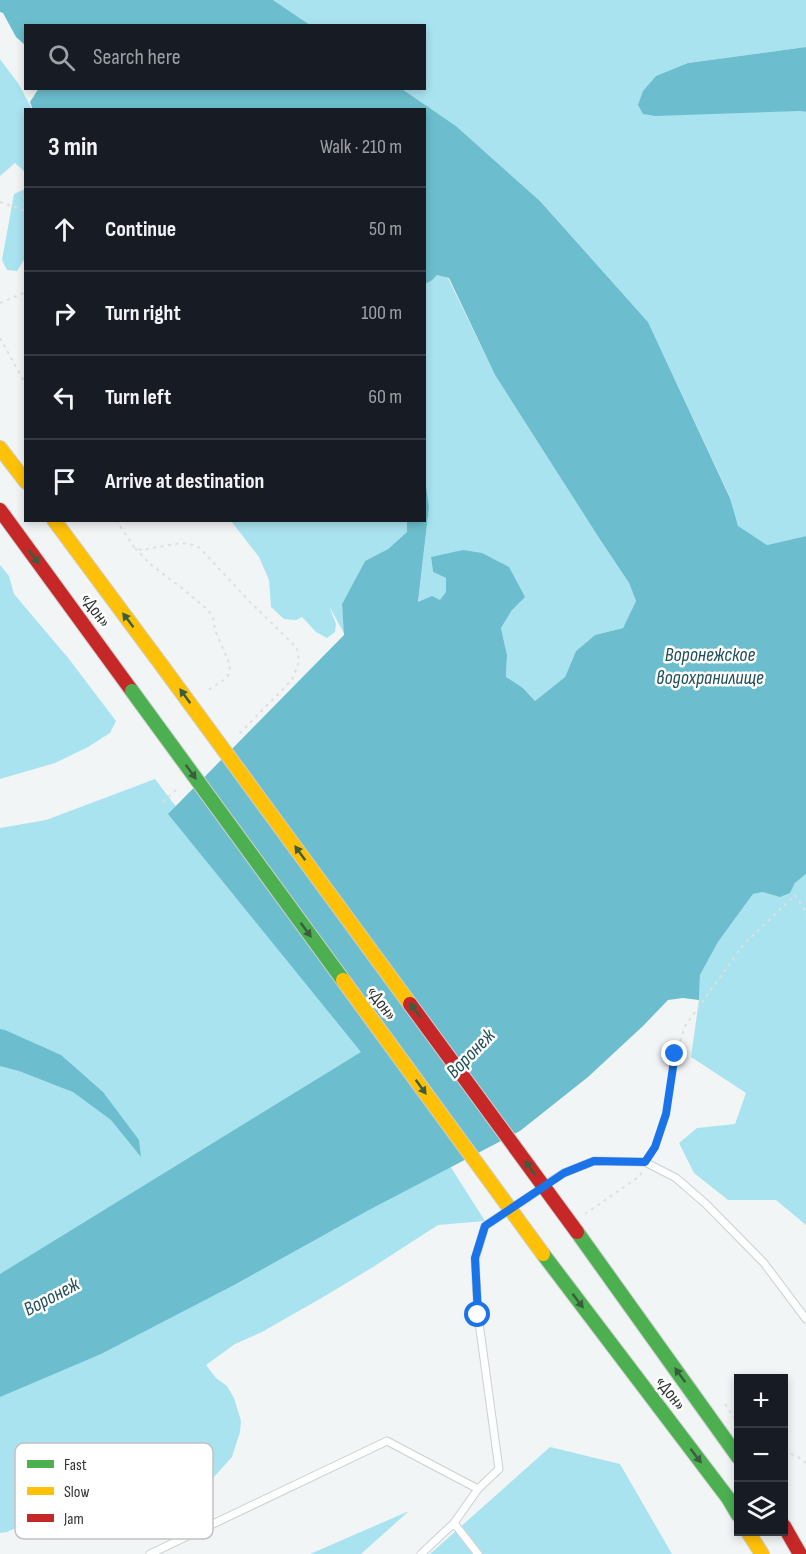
<!DOCTYPE html>
<html lang="en">
<head>
<meta charset="utf-8">
<style>
  body { margin:0; font-family:"Sofia Sans Condensed",sans-serif; background:#20242c; color:#f1f3f6 }
  .controls { position:absolute; right:18px; bottom:18px; display:grid; overflow:hidden; border-radius:0px; box-shadow:0 3px 9px #0003 }
  .controls button { width:54px; height:54px; display:grid; place-items:center; padding:0; border:0; border-bottom:2px solid #363941; background:#171b24; color:#f1f3f6; font:30px sans-serif }
  .stop { position:absolute; width:18px; height:18px; margin:-14px; border:4px solid #1a73e8; border-radius:50%; background:#fff }
  .stop.end { background:#1a73e8; border-color:#fff; box-shadow:0 2px 6px #0008 }
  .list { margin:0; padding:0; list-style:none }
  h2 { display:flex; justify-content:space-between; align-items:center; height:78px; margin:0; padding:0 24px; font-size:26px }
  h2 small { font-size:20px; font-weight:400; color:#9ea1a6 }
  .list li { display:grid; grid-template-columns:39px 1fr auto; gap:18px; align-items:center; box-sizing:border-box; height:84px; padding:0 24px; border-top:2px solid #363941 }
  .list b { display:block; font-size:22px; white-space:nowrap }
  .list em { font-size:20px; font-style:normal; color:#9ea1a6 }
  .icon { flex:none; width:33px; height:33px; fill:none; stroke:currentColor; stroke-width:2; stroke-linecap:round; stroke-linejoin:round }
  .map { position:relative; flex:none; width:806px; height:1554px; overflow:hidden }
  .search { position:absolute; background:#171b24; box-shadow:0 3px 9px #0003; left:24px; top:24px; width:402px; height:66px; display:flex; align-items:center; gap:15px; box-sizing:border-box; padding:0 21px; border-radius:0px; color:#9ea1a6; font-size:22px }
  .panel { position:absolute; background:#171b24; box-shadow:0 3px 9px #0003; left:24px; top:108px; width:402px; height:414px; border-radius:0px }
  .map>svg:first-child { display:block }
  .green { fill:#aae3f0 }
  .water { fill:#6cbece }
  .lines { fill:none; stroke-linecap:round; stroke-linejoin:round }
  .lane-casing { stroke:#cdcfd0; stroke-width:9 }
  .fast-casing { stroke:#cdcfd0; stroke-width:16 }
  .slow-casing { stroke:#cdcfd0; stroke-width:16 }
  .jam-casing { stroke:#cdcfd0; stroke-width:16 }
  .path { stroke:#dedfdf; stroke-width:2; stroke-dasharray:3 4.5; stroke-linecap:butt }
  .lane { stroke:#fdfefe; stroke-width:7 }
  .fast { stroke:#4caf50; stroke-width:14 }
  .slow { stroke:#ffc107; stroke-width:14 }
  .jam { stroke:#c62828; stroke-width:14 }
  .fast-bridge-casing { stroke:#cdcfd0; stroke-width:16; stroke-linecap:butt }
  .slow-bridge-casing { stroke:#cdcfd0; stroke-width:16; stroke-linecap:butt }
  .jam-bridge-casing { stroke:#cdcfd0; stroke-width:16; stroke-linecap:butt }
  .fast-bridge { stroke:#4caf50; stroke-width:14 }
  .slow-bridge { stroke:#ffc107; stroke-width:14 }
  .jam-bridge { stroke:#c62828; stroke-width:14 }
  .oneway { fill:#3a5e3d }
  .route { stroke:#1a73e8; stroke-width:8 }
  .labels { text-anchor:middle; stroke-width:5; stroke-linejoin:round; paint-order:stroke }
  .street-label { font-size:18px; fill:#313333; stroke:#fff }
  .water-label { font-size:20px; font-style:italic; fill:#20505a; stroke:#fff }
  .key { fill:#fff; stroke:#c1c2c2; stroke-width:1.5 }
  .key-label { font-size:16px; fill:#313333 }
</style>
</head>
<body>
<div class="map">
<svg width="806" height="1554" viewBox="0 0 806 1554">
  <rect width="100%" height="100%" fill="#f2f5f6"/>
  <!-- green -->
  <path class="green" d="M273,0H806V47L688,63L800,111L806,112V536L767,545L737,526L730,497L648,322L540,201L456,126L402,89L424,88V26L310,25Z
    M0,59L18,83L32,109L26,110L25,172L15,163L0,176Z
    M25,189V252L24,260L17,271L7,270L2,260L14,194Z
    M437,274L448,278L495,375L599,538L629,583L636,601L623,628L595,635L576,651L565,677L535,701L523,688L506,678L507,655L501,628L512,610L431,557L433,572L446,578V592L440,601L418,603L429,507L424,480L425,284L431,281Z
    M231,521H407V532L388,549L365,561L342,604L345,635L329,606L336,624L335,632L327,638L316,632L302,617L296,620L284,619L271,607L269,580L259,557Z
    M0,565L9,576L14,594L69,659L116,721L110,733L88,747L55,763L0,779Z
    M155,779L452,1169L485,1221L438,1225L373,1267L325,1296L262,1332L235,1344L206,1365L216,1378L227,1386L234,1398L241,1421L240,1432L232,1457L212,1479L202,1485L192,1488L167,1491L121,1489L113,1491L99,1499L76,1508L53,1511L7,1532L0,1533V828L46,820Z
    M806,874V1225L776,1200H728L694,1173L679,1143L697,1128L735,1124L746,1093L691,1057L699,1000L700,975L718,942L753,894L763,892L790,893L795,883Z
    M550,1447L620,1464L672,1554H430Z
    M409,1511L361,1554H310Z"/>
  <!-- water -->
  <path class="water" d="M0,0H273L310,25L26,26L25,45L16,37L3,13L0,12Z
    M806,47V112L800,111L655,116L643,114L638,105L643,91L656,76L688,63Z
    M39,88L402,89L456,126L540,201L648,322L730,498L738,526L767,545L806,536V874L795,883L790,893L780,897L763,892L753,894L718,942L700,975L699,1000L683,998L668,1000L643,1026L588,1077L520,1131L367,1211L234,1285L101,1354L0,1397V1274L361,1052L168,814L344,635L342,604L365,561L388,549L407,532V521L424,520L425,480L429,507L418,602L432,596L440,600L446,592V578L433,572L431,557L463,550L482,553L509,567L525,597L512,610L501,628L507,655L506,677L523,688L535,701L565,677L576,651L595,635L623,628L636,601L629,583L599,538L495,375L449,278L437,275L431,281L425,284L424,110H33L30,102Z
    M0,1029L5,1030L61,1055L103,1092L139,1140L141,1157L111,1120L73,1092L19,1071L0,1066Z"/>
  <g class="lines">
    <defs>
      <path id="lane" d="M548,1183L564,1173L594,1161L645,1162L676,1178L706,1204L764,1263L806,1319
        M454,1523L478,1554
        M150,1554L387,1441L478,1489
        M421,1554L454,1523L478,1489L499,1469L478,1315L475,1259L485,1226L539,1190"/>
      <path id="fast" d="M577,1232L738,1457
        M543,1254L728,1498L738,1515"/>
      <path id="slow" d="M0,448L26,482
        M54,520L163,667
        M748,1532L762,1554"/>
      <path id="jam" d="M0,510L132,691
        M784,1526L800,1554"/>
    </defs>
    <!-- lane casing -->
    <use href="#lane" class="lane-casing"/>
    <!-- fast casing -->
    <use href="#fast" class="fast-casing"/>
    <!-- slow casing -->
    <use href="#slow" class="slow-casing"/>
    <!-- jam casing -->
    <use href="#jam" class="jam-casing"/>
    <!-- path -->
    <path class="path" d="M0,202L26,211
      M0,303L26,292
      M0,338L26,385
      M116,520L134,547L141,550L181,543L190,544L200,548L249,601L297,648L299,662L292,680L237,736
      M135,548L150,564L183,589L207,609L213,617L215,630L230,665L229,674L224,680L205,692
      M163,802L179,787
      M649,1156L655,1147L666,1114L676,1054L685,1026L744,944L795,895L804,909L806,915
      M585,1214L640,1176L642,1171
      M725,1404L738,1423
      M784,1451L798,1457L806,1463"/>
    <!-- lane -->
    <use href="#lane" class="lane"/>
    <!-- fast -->
    <use href="#fast" class="fast"/>
    <!-- slow -->
    <use href="#slow" class="slow"/>
    <!-- jam -->
    <use href="#jam" class="jam"/>
    <defs>
      <path id="fast-bridge" d="M132,691L343,980"/>
      <path id="slow-bridge" d="M163,667L410,1004
        M343,980L543,1254"/>
      <path id="jam-bridge" d="M410,1004L577,1232"/>
    </defs>
    <!-- fast-bridge casing -->
    <use href="#fast-bridge" class="fast-bridge-casing"/>
    <!-- slow-bridge casing -->
    <use href="#slow-bridge" class="slow-bridge-casing"/>
    <!-- jam-bridge casing -->
    <use href="#jam-bridge" class="jam-bridge-casing"/>
    <!-- fast-bridge -->
    <use href="#fast-bridge" class="fast-bridge"/>
    <!-- slow-bridge -->
    <use href="#slow-bridge" class="slow-bridge"/>
    <!-- jam-bridge -->
    <use href="#jam-bridge" class="jam-bridge"/>
  </g>
  <!-- one-way arrows -->
  <defs><path id="oneway-solid" d="M-6-.8H1V-3.2L6.5 0L1 3.2V.8H-6Z" transform="scale(1.5)"/></defs>
  <g class="oneway">
    <use href="#oneway-solid" transform="translate(34 557) rotate(54)"/>
    <use href="#oneway-solid" transform="translate(128 620) rotate(-127)"/>
    <use href="#oneway-solid" transform="translate(185 696) rotate(-126)"/>
    <use href="#oneway-solid" transform="translate(191 772) rotate(54)"/>
    <use href="#oneway-solid" transform="translate(300 853) rotate(-126)"/>
    <use href="#oneway-solid" transform="translate(306 930) rotate(54)"/>
    <use href="#oneway-solid" transform="translate(415 1010) rotate(-126)"/>
    <use href="#oneway-solid" transform="translate(421 1087) rotate(54)"/>
    <use href="#oneway-solid" transform="translate(530 1168) rotate(-126)"/>
    <use href="#oneway-solid" transform="translate(578 1301) rotate(53)"/>
    <use href="#oneway-solid" transform="translate(680 1375) rotate(-126)"/>
    <use href="#oneway-solid" transform="translate(696 1456) rotate(53)"/>
  </g>
  <g class="lines">
    <!-- route -->
    <path class="route" d="M478,1315L475,1258L485,1226L564,1173L594,1161L645,1162L655,1147L666,1114L675,1054"/>
  </g>
  <g class="labels">
    <!-- street labels -->
    <g class="street-label">
      <text transform="translate(96 610) rotate(54)" y="6">«Дон»</text>
      <text transform="translate(382 1003) rotate(54)" y="6">«Дон»</text>
      <text transform="translate(671 1393) rotate(53)" y="6">«Дон»</text>
    </g>
    <!-- water labels -->
    <g class="water-label">
      <text x="710" y="661">Воронежское<tspan x="710" dy="23">водохранилище</tspan></text>
      <text transform="translate(470 1053) rotate(-46)" y="7">Воронеж</text>
      <text transform="translate(51 1296) rotate(-28)" y="7">Воронеж</text>
    </g>
  </g>
  <!-- legend -->
  <rect x="15" y="1443" width="198" height="96" rx="9" class="key"/>
  <rect x="27" y="1460" width="27" height="8" fill="#4caf50"/>
  <rect x="27" y="1487" width="27" height="8" fill="#ffc107"/>
  <rect x="27" y="1514" width="27" height="8" fill="#c62828"/>
  <g class="key-label">
    <text x="64" y="1470">Fast</text>
    <text x="64" y="1497">Slow</text>
    <text x="64" y="1524">Jam</text>
  </g>
</svg>
<div class="controls">
<button>+</button>
<button>−</button>
<button><svg class="icon" aria-label="layers" viewBox="0 0 24 24"><path d="M12 4l9 5-9 5-9-5zM3 14l9 5 9-5"/></svg></button>
</div>
<div class="stop" style="left:478px;top:1315px"></div>
<div class="stop end" style="left:675px;top:1054px"></div>
<div class="search"><svg class="icon" aria-label="search" viewBox="0 0 24 24"><circle cx="10" cy="10" r="6"/><path d="M15 15l6 6"/></svg>Search here</div>
<section class="panel">
<h2>3 min<small>Walk · 210 m</small></h2>
<ul class="list">
<li><svg class="icon" aria-label="ahead" viewBox="0 0 24 24"><path d="M12 20V5M6 11l6-6 6 6"/></svg><div><b>Continue</b></div><em>50 m</em></li>
<li><svg class="icon" aria-label="right" viewBox="0 0 24 24"><path d="M7 20v-9h11M14 6l5 5-5 5"/></svg><div><b>Turn right</b></div><em>100 m</em></li>
<li><svg class="icon" aria-label="left" viewBox="0 0 24 24"><path d="M17 20v-9H6M10 6l-5 5 5 5"/></svg><div><b>Turn left</b></div><em>60 m</em></li>
<li><svg class="icon" aria-label="arrive" viewBox="0 0 24 24"><path d="M6 21V4h12l-3 4 3 4H6"/></svg><div><b>Arrive at destination</b></div></li>
</ul>
</section>
</div>
</body>
</html>
